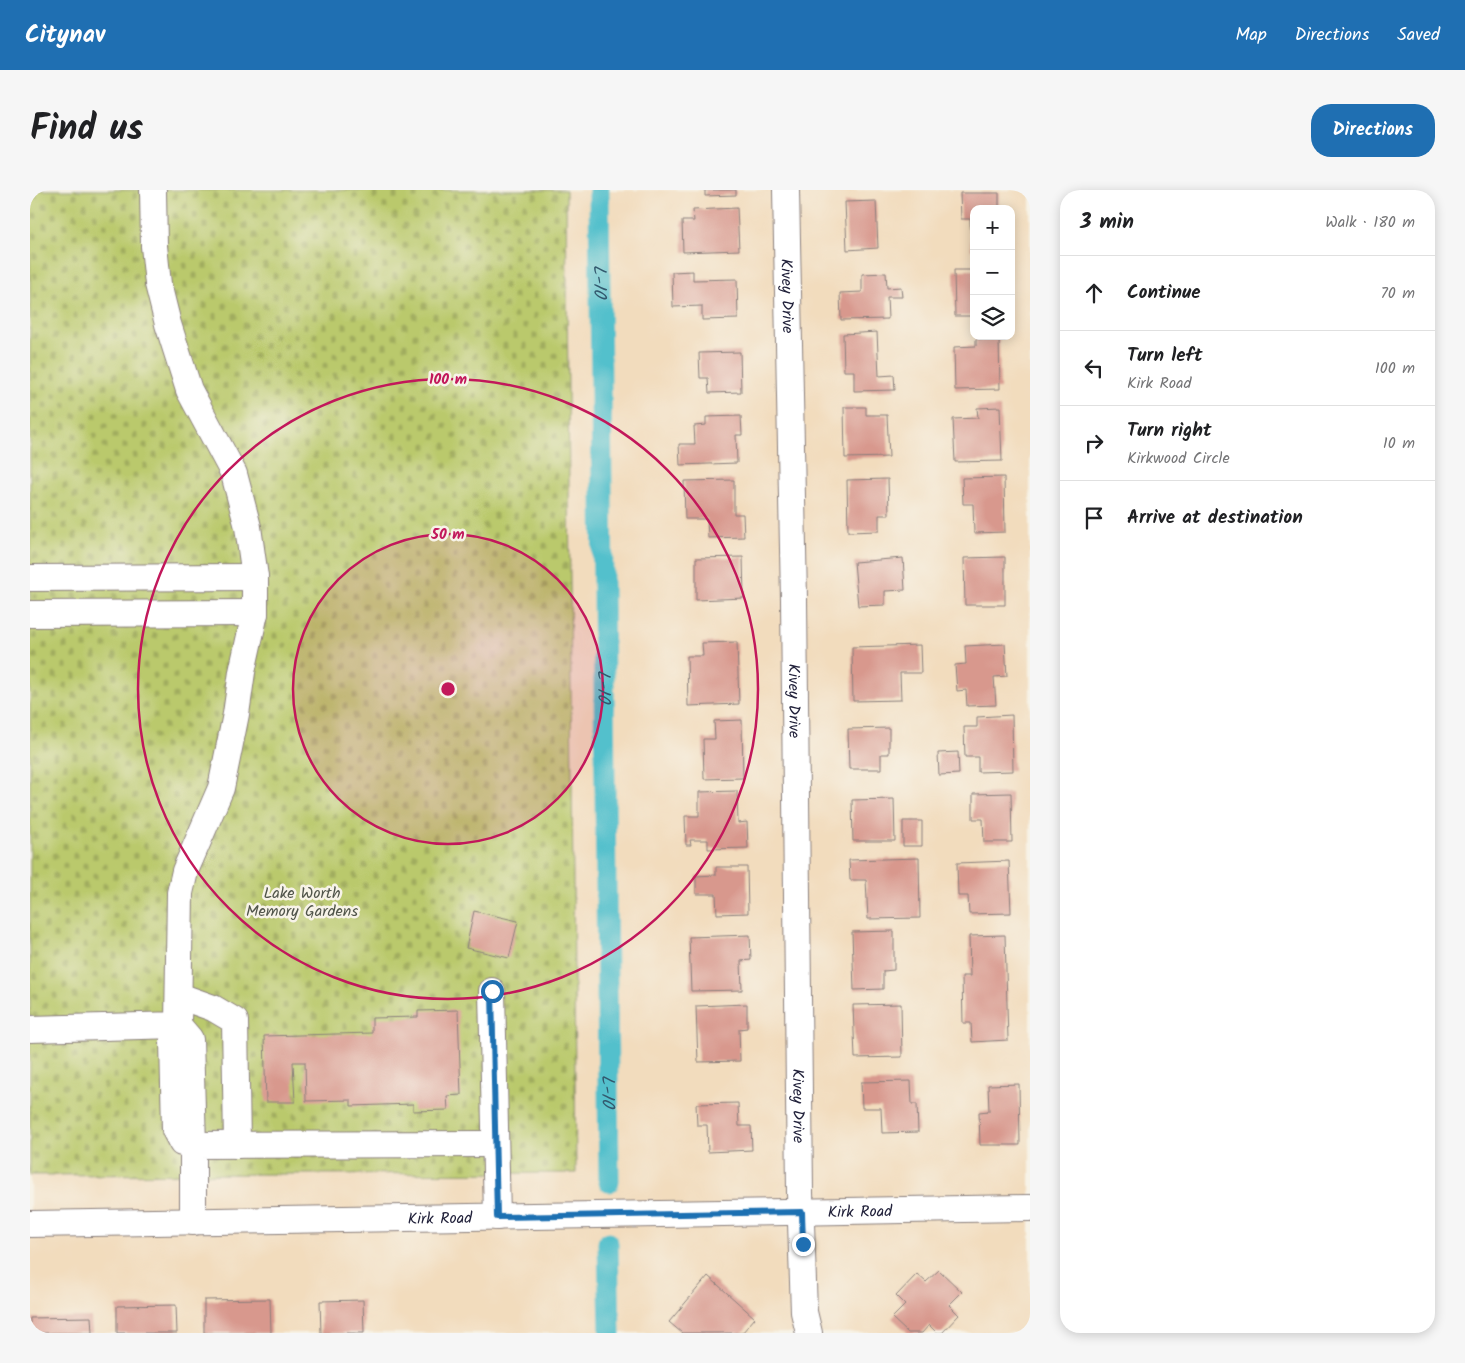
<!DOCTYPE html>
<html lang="en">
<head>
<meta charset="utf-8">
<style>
  body { margin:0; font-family:Kalam,sans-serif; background:#f6f6f6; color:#202124 }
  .controls { position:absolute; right:15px; top:15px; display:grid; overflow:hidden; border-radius:10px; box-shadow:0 2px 12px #0003 }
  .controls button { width:45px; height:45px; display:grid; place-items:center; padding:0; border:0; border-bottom:1px solid #e0e0e0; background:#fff; color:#202124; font:25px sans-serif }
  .stop { position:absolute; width:15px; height:15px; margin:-11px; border:4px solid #1f6fb2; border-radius:50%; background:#fff }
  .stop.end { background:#1f6fb2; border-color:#fff; box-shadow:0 1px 5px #0008 }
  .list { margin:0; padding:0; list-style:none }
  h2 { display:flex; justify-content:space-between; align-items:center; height:65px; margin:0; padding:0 20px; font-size:21px }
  h2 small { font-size:16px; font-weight:400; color:#757577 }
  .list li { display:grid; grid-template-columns:32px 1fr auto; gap:15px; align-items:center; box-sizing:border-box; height:75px; padding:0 20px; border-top:1px solid #e0e0e0 }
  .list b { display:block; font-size:19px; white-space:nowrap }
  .list p { margin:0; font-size:16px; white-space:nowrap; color:#757577 }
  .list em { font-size:16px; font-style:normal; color:#757577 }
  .icon { flex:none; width:28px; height:28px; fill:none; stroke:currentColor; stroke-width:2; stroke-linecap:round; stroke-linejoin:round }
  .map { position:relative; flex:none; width:1000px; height:1143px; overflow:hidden; border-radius:20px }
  header { display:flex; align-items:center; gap:30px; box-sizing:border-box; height:70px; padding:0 25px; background:#1f6fb2; color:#fff }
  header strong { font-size:24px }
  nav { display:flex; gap:28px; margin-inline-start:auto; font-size:18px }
  .intro { display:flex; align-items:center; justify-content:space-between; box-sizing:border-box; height:120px; padding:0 30px }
  h1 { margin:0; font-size:35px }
  .button { padding:12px 22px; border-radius:20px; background:#1f6fb2; color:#fff; font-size:18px; font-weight:700 }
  main { display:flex; gap:30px; padding:0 30px }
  aside { flex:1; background:#fff; border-radius:20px; box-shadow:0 2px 12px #0003 }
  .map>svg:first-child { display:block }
  .cemetery { fill:url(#cemetery-stones); stroke:#6e7654 }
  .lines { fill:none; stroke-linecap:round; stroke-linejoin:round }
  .canal { stroke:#53c0cc; stroke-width:21 }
  .building { fill:#d8988d }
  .minor-casing { stroke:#8a7f7c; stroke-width:28 }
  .minor { stroke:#fff; stroke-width:26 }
  .route { stroke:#1f6fb2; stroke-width:6 }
  .ring { fill:none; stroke:#c2185b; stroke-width:2.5 }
  .labels { text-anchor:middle; stroke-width:5; stroke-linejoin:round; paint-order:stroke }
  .street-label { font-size:16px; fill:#22223b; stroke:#f7f3e8 }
  .park-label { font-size:16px; fill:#50544a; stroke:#f7f3e8 }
  .water-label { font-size:18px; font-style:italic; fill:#33596e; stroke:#f7f3e8 }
  .centre { fill:#c2185b; stroke:#f7f3e8; stroke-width:2.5 }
  .ring-label { font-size:15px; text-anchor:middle; font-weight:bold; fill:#c2185b; stroke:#f7f3e8; stroke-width:5; stroke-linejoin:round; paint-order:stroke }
</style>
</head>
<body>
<header>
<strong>Citynav</strong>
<nav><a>Map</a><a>Directions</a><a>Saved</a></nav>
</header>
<div class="intro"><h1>Find us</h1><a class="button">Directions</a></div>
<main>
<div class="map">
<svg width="1000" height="1143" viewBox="0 0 1000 1143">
  <defs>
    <pattern id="cemetery-stones" width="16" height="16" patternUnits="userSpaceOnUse" patternTransform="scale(1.25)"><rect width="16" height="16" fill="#bac96c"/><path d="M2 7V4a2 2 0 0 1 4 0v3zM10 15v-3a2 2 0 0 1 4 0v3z" fill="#a0ac5e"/></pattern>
  </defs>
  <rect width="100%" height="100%" fill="#f7f3e8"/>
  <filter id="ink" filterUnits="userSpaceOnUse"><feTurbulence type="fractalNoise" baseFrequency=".02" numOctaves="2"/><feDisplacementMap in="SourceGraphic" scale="10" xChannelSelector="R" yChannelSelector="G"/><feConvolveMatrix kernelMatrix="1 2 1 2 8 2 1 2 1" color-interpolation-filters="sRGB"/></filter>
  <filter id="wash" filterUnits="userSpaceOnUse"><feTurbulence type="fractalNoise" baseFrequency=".0096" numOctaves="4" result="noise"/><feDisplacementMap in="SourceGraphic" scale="20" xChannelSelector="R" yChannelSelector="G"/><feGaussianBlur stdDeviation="1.12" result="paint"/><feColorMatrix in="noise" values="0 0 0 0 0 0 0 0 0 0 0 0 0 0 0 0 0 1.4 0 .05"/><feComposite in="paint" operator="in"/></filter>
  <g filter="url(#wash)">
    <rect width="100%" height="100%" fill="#f2dcbd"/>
    <!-- cemetery -->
    <path class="cemetery" d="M0,0H536L546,983L0,985Z"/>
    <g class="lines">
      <!-- canal -->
      <g class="canal">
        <path id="s1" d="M569,0L579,992"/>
        <path d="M578,1053L580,1143"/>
      </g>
    </g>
    <g id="blocks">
      <!-- building -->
      <path class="building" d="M675,0H706V5L675,6Z
        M930,3H969V19H944V60H941L940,29H931Z
        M846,11L848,58L817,60L815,12Z
        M707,18L709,60L653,62L652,31H664L663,20Z
        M924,80H944V126H925Z
        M663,81V90L707,89L708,129L672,130V116L643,117L642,82Z
        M856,83L857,98L871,97L872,107H857L858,129L811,130L810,103L832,102V84Z
        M847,142L849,186L864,185L865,200L824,201V181H814L813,144Z
        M969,148L970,199L925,200L924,157L946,156V149Z
        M710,162L711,202L679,203L678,188H670L669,163Z
        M814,217H836V225H857L859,267L815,268Z
        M970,217L972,271L925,272L923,229L948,228L947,218Z
        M711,226L712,245H706L707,273L650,275L649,254H665L664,236L676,235V227Z
        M974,287L975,342L944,343L943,314H933L932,288Z
        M858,289L859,325H849V341L818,342L817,290Z
        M704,290V324H713L714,347L678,348L677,329H655L654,291Z
        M713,367L714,408L666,410V368Z
        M975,367V415H935L934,368Z
        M873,368L875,400L855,401V415L828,416L824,372Z
        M707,452L709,514L658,516L657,466H673L672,453Z
        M975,454L977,486L964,487L966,515L937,516L936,500L927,501L925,475L936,474L935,456Z
        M890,455L891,483H870L871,510L823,511L822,457Z
        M982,525L983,581L948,582V567H935L934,537H947V527Z
        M712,530L713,588L674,589L673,549H685L684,531Z
        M859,538V564H851V579H819L818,539Z
        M928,562L929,584L909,585L908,563Z
        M707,601L708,633L717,632L718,658L678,659V650H660L661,655H656L655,626H669V602Z
        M981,603L982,652H954L953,629H943V604Z
        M864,609L865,651H823L822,610Z
        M873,631H892V656H873Z
        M889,668L890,728L838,729L836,690H820L819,670Z
        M979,671L981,723L939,724L938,706H928L927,673Z
        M686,677H717L718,723L687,724L686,704H666V686L686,685Z
        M444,721L488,731L479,768L436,758Z
        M864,741V780L853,781V799L824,800L822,742Z
        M720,745L721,770L711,771L712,800L661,801L659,747Z
        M975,745L978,850L942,852L941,833H933L932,786H940L939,746Z
        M717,814V838L709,839L710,871L668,872L666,816Z
        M871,814L872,867L825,868L823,815Z
        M428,820L431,905L417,906L418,920L383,921V914L321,916V910L276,911L275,872H263L265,912H236L234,846L342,843V828L388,827V821Z
        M881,891L882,914H887L888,942L852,943L851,918H832L831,892Z
        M989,894L990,955H950L949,922L959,921L958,895Z
        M708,913L709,936H721L722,960L678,962L677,935H667L666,914Z
        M909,1080L932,1102L919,1115L929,1125L912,1143H907L899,1135L892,1143H878L862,1128L875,1115L866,1106L887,1084L896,1092Z
        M678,1086L725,1128L712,1143H652L639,1132Z
        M240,1109L241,1143H174V1110Z
        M333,1110L334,1143H291L290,1111Z
        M146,1115L147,1143H87V1116Z
        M61,1127L62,1143H0V1128Z"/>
    </g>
  </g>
  <g filter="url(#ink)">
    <use href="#blocks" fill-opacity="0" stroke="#8a7f7c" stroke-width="1"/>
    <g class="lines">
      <defs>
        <g id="minor">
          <path id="s2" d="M756,0L764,410L770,1003L774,1122L779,1143"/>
          <path d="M0,388L225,387"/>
          <path d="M0,424L225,423"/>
          <path d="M462,801L467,1027"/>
          <path d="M149,806L183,818L205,831L207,955"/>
          <path d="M148,835L160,849L163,955L152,953L145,940L143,850Z"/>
          <path d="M0,839L148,835L150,703L155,681L191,598L206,524L212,482L225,423V387L218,337L204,284L159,200L138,134L128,94L124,56L123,0"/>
          <path d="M163,1032V955L465,954"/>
          <path id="s3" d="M0,1034L1000,1018"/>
        </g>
      </defs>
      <!-- minor casing -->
      <use href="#minor" class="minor-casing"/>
      <!-- minor -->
      <use href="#minor" class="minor"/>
    </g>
  </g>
  <g class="lines" filter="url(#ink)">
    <!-- route -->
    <path class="route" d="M462,801L467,1027L772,1022L773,1054"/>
  </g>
  <!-- distance rings -->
  <circle cx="418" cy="499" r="155" fill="#c2185b" fill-opacity=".12"/>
  <g class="ring">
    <circle cx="418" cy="499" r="155"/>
    <circle cx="418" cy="499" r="310"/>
  </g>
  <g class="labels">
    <!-- street labels -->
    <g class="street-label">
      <text dy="6" stroke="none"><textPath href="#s2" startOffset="106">Kivey Drive</textPath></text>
      <text dy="6" stroke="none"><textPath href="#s2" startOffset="511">Kivey Drive</textPath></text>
      <text dy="6" stroke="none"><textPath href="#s2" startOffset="916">Kivey Drive</textPath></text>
      <text dy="6" stroke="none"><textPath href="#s3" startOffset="830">Kirk Road</textPath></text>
      <text dy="6" stroke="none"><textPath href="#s3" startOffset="410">Kirk Road</textPath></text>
    </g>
    <!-- park labels -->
    <g class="park-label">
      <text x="272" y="708">Lake Worth<tspan x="272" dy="18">Memory Gardens</tspan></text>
    </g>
    <!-- water labels -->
    <g class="water-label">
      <text dy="6" stroke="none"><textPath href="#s1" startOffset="91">L-10</textPath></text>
      <text dy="6" stroke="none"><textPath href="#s1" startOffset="496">L-10</textPath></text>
      <text dy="6" stroke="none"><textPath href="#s1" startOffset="901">L-10</textPath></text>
    </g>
  </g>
  <circle cx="418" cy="499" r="8" class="centre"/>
  <g class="ring-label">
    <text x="418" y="194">100 m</text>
    <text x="418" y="349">50 m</text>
  </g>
</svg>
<div class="controls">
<button>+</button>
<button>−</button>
<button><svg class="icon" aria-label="layers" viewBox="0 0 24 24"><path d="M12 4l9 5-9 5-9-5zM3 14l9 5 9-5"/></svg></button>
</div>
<div class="stop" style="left:462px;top:801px"></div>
<div class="stop end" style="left:773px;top:1054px"></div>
</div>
<aside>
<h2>3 min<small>Walk · 180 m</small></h2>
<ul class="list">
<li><svg class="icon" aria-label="ahead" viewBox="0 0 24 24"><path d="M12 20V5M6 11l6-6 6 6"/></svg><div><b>Continue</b></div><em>70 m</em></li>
<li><svg class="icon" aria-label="left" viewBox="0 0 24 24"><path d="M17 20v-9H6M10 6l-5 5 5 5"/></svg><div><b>Turn left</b><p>Kirk Road</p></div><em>100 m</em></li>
<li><svg class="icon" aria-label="right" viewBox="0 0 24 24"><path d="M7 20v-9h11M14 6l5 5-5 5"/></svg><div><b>Turn right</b><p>Kirkwood Circle</p></div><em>10 m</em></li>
<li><svg class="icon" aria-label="arrive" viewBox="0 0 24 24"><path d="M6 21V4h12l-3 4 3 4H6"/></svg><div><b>Arrive at destination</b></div></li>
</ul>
</aside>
</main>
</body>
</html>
